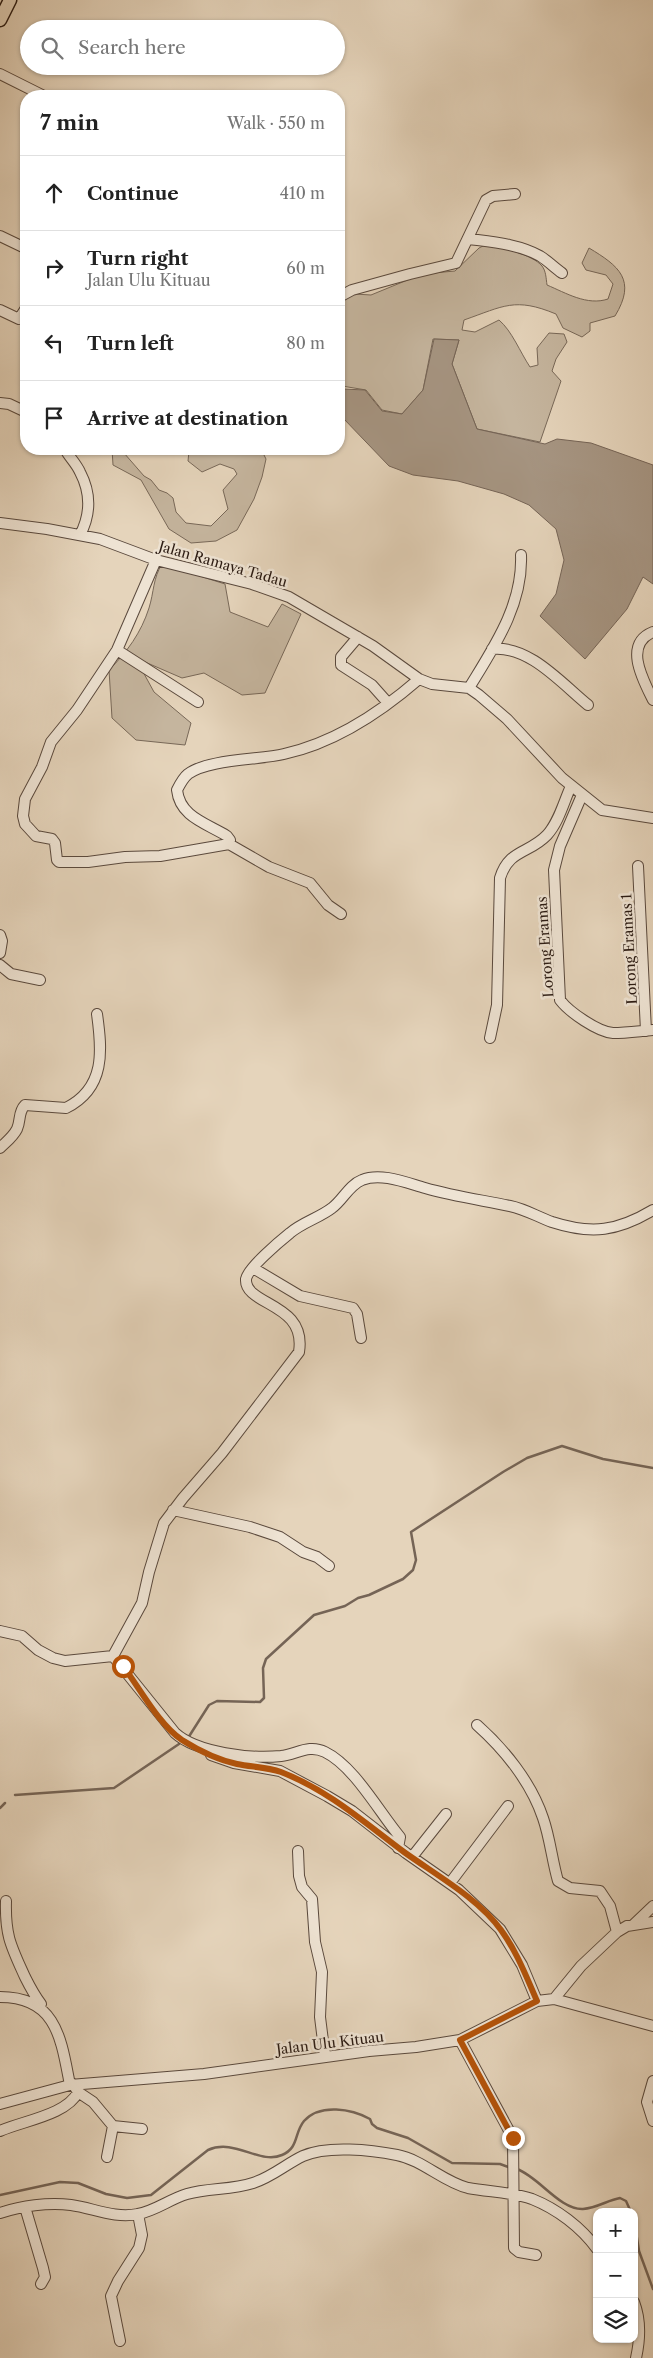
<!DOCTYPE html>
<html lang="en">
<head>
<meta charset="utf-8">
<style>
  body { margin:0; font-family:"Libre Caslon Text",serif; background:#f2f2f2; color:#222 }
  .controls { position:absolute; right:15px; bottom:15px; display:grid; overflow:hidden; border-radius:10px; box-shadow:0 1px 4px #0004 }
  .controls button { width:45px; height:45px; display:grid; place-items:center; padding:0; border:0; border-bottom:1px solid #e0e0e0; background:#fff; color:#222; font:25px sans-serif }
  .stop { position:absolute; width:15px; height:15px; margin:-11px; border:4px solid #b45309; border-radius:50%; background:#fff }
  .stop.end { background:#b45309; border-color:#fff; box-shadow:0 1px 5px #0008 }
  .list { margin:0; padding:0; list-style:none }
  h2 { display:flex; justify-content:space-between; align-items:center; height:65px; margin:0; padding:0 20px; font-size:21px }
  h2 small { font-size:16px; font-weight:400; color:#767676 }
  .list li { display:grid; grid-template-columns:32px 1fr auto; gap:15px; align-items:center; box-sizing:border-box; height:75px; padding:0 20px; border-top:1px solid #e0e0e0 }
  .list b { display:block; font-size:19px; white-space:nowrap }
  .list p { margin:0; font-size:16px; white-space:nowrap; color:#767676 }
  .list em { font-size:16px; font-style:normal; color:#767676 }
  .icon { flex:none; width:28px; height:28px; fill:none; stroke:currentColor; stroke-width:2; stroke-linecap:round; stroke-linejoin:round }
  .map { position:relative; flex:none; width:653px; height:2358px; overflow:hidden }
  .search { position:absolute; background:#fff; box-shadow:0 1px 4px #0004; left:20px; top:20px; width:325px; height:55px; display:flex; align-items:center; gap:12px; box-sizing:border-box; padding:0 18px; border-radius:28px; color:#767676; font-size:19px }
  .panel { position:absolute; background:#fff; box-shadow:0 1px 4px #0004; left:20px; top:90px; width:325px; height:365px; border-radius:20px }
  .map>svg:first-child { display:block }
  .green { fill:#c5b59e; stroke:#786858 }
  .water { fill:#a69582; stroke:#756456 }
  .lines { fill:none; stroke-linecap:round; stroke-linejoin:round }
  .stream { stroke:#756456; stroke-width:2.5 }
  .minor-casing { stroke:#5a493d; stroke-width:12 }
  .major-casing { stroke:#2b1b13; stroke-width:15 }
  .minor { stroke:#eee3d3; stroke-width:10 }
  .major { stroke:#e5d4bb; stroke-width:12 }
  .route { stroke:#b45309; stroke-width:6 }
  .labels { text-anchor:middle; stroke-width:5; stroke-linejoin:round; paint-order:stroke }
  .street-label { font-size:14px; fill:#2b1b13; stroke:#eee3d3 }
</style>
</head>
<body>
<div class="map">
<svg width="653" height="2358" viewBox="0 0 653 2358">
  <rect width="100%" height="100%" fill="#e5d4bb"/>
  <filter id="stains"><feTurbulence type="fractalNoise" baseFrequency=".004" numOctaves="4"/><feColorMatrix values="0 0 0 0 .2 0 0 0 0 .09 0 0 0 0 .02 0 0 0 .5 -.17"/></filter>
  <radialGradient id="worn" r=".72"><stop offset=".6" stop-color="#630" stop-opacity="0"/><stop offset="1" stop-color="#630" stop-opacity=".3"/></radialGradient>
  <!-- green -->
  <path class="green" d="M487,244C501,248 532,254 542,266C546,271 546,278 547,285C566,293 587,306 608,299L613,284L606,275L586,270L582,263L589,248C619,266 637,280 615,316L590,323V331L582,337L563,328L556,314C515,297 504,306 464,320L462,330L475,332L499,320C512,331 520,352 530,367L538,365L537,348L549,333L564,334L567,342L556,359L552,371L561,381L540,442L477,429L452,364L459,340L433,339L423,390L402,414L382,410L366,390L342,386L339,390V300L355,294L371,295L422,274L455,271L479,248Z
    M112,449H118L124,453L144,476L151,480L159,490L167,493L173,498L176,512L186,523L211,526L228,509L223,490L237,474L234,469L220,464L202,472L188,461L189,451L201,453L202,449H261L266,459L262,477L254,499L237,530L216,541L191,543L169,529L141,480L113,465Z
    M162,564L225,584L230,612L268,627L282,604L301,614L265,693L242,695L204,673L182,678L145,662L142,670L154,692L191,723L185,745L136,740L112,718L109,670C127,652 141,633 149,608C154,592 153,578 162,564Z"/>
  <!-- water -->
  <path class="water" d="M434,339L459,340L452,364L477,429L545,444L557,439L591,443L653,465V584L643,577L627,609L585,659L540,616L556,594L564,560L556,529L529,505L504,494L458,481L413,475L389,466L343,418V389L365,390L382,411L402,414L423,390Z"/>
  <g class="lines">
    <!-- stream -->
    <path class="stream" d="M188,1738L209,1705L217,1701L260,1702L264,1698L263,1668L266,1659L314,1615L345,1606L358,1598L369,1595L403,1579L413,1570L416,1560L411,1532L503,1472L527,1458L562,1446L603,1459L653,1468
      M15,1795L114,1788L179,1744
      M0,1808L5,1803
      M517,2169C539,2177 560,2210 583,2209C597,2208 608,2200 620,2198L626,2201L631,2212
      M0,2195L60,2182L78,2183L106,2194L127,2198L151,2195L208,2150C235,2138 260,2165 282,2155C299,2148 294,2133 304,2121C320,2103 352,2109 370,2119L372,2124L377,2128L408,2138L452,2163L500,2164L511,2168
      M634,2219L639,2251L653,2289"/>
    <defs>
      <path id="minor" d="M0,74L44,96
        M0,236L23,247L26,240
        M469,239C492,242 519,244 540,256C548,261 555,268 562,273
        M339,297L352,290L410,274L456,263L486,200L493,196L515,194
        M0,310L19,319L26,308
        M0,403L9,404L26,412
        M65,449C69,457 76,463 80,472C91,493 91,514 80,535
        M0,523L47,529L100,539L156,560L252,584L289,597L373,646L419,679L432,684L469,688L479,695L507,719L562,778L602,810L653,818
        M156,560L117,650L77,710L51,742L42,767L25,799L23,816L25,824L36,836L52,839L55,843L57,860L59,862H88L125,857L160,856L229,844L230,840L227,836C206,823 180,817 177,790C180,784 183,778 188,774C208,759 259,760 284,754C334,743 381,712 419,679
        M653,632C623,644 643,680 653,700
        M358,637L341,657V665L372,685L388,703
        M492,649C529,645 561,683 588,705
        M117,650L198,702
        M469,688C494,647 523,605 521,555
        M582,795L560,846L554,870L560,1000C569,1012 598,1032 613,1033C626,1033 640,1031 653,1030
        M229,844L269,867L310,883L328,905L341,914
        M638,866L646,1031
        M0,935L2,941L0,953
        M0,965L11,974L40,980
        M490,1038L497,1005L500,878C509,849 529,854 547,835C559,822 564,801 571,786
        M0,1148C6,1142 13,1137 17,1129C21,1120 18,1112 25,1105L66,1108C106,1088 102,1050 97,1014
        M253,1268L300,1296L353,1308L357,1314L361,1338
        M173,1510L250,1527L280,1537L303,1552L317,1557L329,1566
        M0,1631L22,1636L38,1650L53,1658L65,1661L113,1656L175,1733C197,1753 251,1759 281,1756C297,1754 309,1744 325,1752C354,1766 379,1812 400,1837L398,1848
        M113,1656L142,1603L149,1572L164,1523L183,1498L222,1453L299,1352C307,1302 244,1306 246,1279C248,1268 280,1241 290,1233C303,1222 319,1218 332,1208C343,1200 349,1185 362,1180C381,1172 407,1183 425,1188C453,1196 481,1200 510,1206C525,1209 538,1217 552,1222C592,1235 618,1231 653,1210
        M477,1725C504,1749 531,1782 543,1818C550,1838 552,1860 558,1881L570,1888L600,1891L610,1906L617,1932
        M211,1755L234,1763L280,1771L327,1796L352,1811L406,1853L459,1890L500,1929L522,1965L537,2001
        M298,1851L299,1876L302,1887L312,1899L315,1942L322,1972L320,2017L325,2057
        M412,1857L446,1814
        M450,1883L508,1806
        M6,1901C5,1936 11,1946 25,1977C30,1987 34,1995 41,2004
        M633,1925L653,1906
        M0,1997C57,1997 61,2039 70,2085
        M554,1999L581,1966L617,1932L627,1926L653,1922
        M460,2040L513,2138L514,2248L519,2252L536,2255
        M653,2081L647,2102L653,2121
        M73,2084L78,2092L93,2102L113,2126L107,2157
        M0,2104L70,2085L204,2074L369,2051L416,2047L460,2040L537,2001L554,1999L653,2026
        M113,2126L142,2129
        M0,2131C22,2121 67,2115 78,2092
        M25,2207L43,2268L45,2277L41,2284
        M0,2213C21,2206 48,2202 71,2205C93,2208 115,2219 138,2214C155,2211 170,2199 187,2194C209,2188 232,2190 253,2183C272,2177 286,2164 303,2156C327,2145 372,2150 397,2155C423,2160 443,2182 468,2188C489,2192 512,2192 532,2199C557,2209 581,2227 597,2249
        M634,2302C641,2320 640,2340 636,2358
        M120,2341L111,2296L118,2281L139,2248L142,2235L138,2214"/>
      <path id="major" d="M0,20L10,0"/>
    </defs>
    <!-- minor casing -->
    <use href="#minor" class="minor-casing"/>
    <!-- major casing -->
    <use href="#major" class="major-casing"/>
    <!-- minor -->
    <use href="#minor" class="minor"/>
    <!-- major -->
    <use href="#major" class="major"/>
  </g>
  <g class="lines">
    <!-- route -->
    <path class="route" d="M123,1666C139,1687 159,1725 182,1740C198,1750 218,1760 237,1764C251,1767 267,1767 281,1772C328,1790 365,1823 404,1852C436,1875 478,1898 501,1930C517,1952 526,1976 537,2001L460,2040L513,2138"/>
  </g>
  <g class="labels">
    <!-- street labels -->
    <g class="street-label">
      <text transform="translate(223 564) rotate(16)" y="5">Jalan Ramaya Tadau</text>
      <text transform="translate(545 947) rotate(-94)" y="5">Lorong Eramas</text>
      <text transform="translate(629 949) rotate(-93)" y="5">Lorong Eramas 1</text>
      <text transform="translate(330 2043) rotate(-7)" y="5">Jalan Ulu Kituau</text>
    </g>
  </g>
  <rect width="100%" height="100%" filter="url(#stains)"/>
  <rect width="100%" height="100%" fill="url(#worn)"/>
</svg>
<div class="controls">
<button>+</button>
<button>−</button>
<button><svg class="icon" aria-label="layers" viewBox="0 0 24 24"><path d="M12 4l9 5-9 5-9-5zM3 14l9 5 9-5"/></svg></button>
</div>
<div class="stop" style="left:123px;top:1666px"></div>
<div class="stop end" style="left:513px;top:2138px"></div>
<div class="search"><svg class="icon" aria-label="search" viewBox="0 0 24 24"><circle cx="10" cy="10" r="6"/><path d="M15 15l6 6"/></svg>Search here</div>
<section class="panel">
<h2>7 min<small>Walk · 550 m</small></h2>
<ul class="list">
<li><svg class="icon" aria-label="ahead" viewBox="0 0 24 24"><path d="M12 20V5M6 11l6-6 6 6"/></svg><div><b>Continue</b></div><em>410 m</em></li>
<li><svg class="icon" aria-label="right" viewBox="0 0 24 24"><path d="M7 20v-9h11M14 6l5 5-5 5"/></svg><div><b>Turn right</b><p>Jalan Ulu Kituau</p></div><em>60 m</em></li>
<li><svg class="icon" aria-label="left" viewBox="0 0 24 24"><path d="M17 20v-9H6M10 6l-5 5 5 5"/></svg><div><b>Turn left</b></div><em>80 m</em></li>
<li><svg class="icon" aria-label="arrive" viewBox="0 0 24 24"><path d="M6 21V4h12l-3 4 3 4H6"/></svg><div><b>Arrive at destination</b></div></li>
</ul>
</section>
</div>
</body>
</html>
